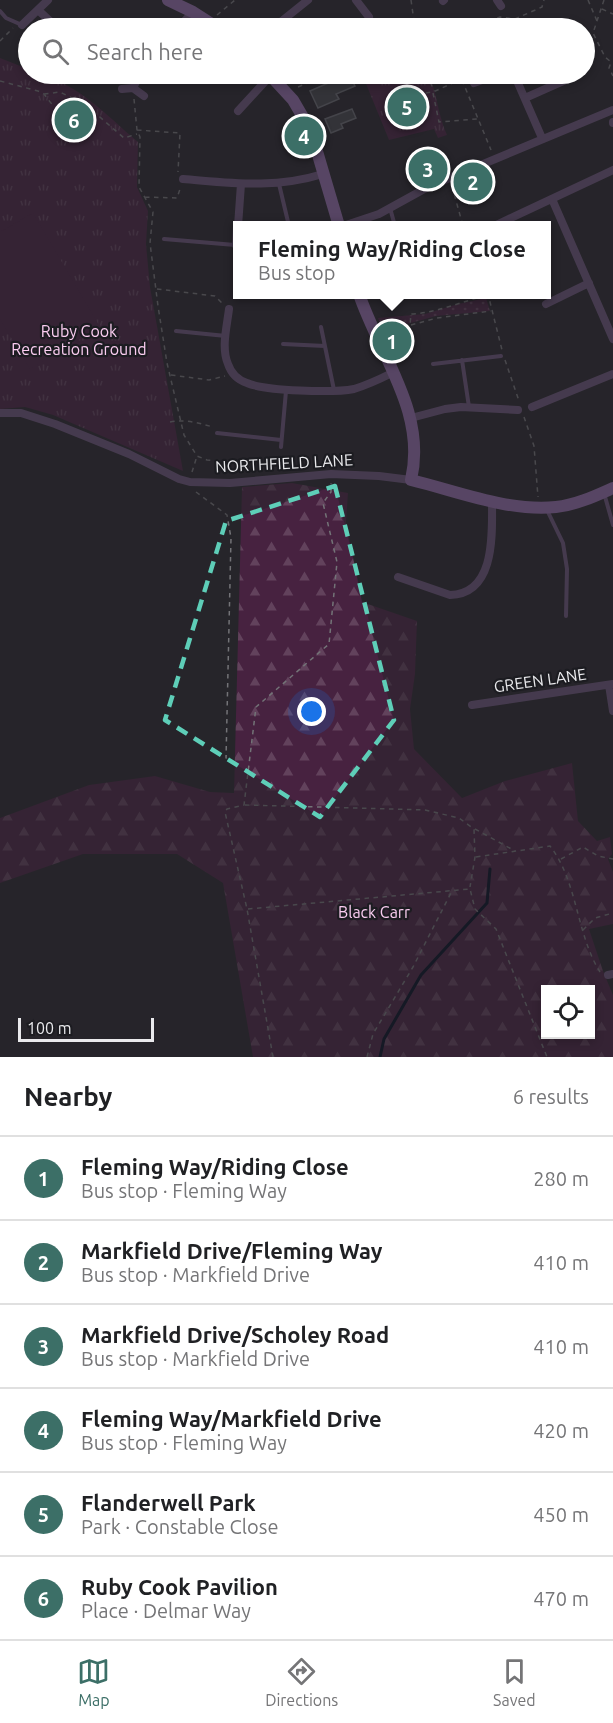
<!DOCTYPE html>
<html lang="en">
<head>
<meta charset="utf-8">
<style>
  body { margin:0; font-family:Ubuntu,sans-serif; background:#f6f6f6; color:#202124 }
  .controls { position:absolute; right:18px; bottom:18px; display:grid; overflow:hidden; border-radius:0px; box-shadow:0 3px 9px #0003 }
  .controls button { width:54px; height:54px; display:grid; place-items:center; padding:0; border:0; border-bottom:2px solid #e0e0e0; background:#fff; color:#202124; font:30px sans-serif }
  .scale { position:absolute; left:18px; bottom:15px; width:136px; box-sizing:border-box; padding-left:6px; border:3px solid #eaeaed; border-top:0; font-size:16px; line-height:21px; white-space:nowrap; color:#eaeaed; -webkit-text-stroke:4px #1c1c21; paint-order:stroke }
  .you { position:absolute; left:312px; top:712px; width:21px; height:21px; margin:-15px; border:4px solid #fff; border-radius:50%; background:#1a73e8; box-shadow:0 0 0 9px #1a73e833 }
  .badge { display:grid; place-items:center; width:39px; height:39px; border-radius:50%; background:#3c6f67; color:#fff; font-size:20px; font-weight:700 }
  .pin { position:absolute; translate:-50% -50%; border:3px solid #fff; box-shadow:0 2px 6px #0006 }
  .popup { position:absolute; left:233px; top:221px; width:318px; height:78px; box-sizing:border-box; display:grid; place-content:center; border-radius:0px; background:#fff; filter:drop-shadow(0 2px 4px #0005); font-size:20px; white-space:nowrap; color:#757577 }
  .popup b { font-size:22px; color:#202124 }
  .popup::after { content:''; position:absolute; left:50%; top:100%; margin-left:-12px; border:12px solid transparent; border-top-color:#fff }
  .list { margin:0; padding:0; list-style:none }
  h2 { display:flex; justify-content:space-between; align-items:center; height:78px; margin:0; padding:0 24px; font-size:26px }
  h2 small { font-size:20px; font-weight:400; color:#757577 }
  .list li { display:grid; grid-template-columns:39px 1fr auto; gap:18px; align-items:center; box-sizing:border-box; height:84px; padding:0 24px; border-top:2px solid #e0e0e0 }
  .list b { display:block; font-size:22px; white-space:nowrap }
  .list p { margin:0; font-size:20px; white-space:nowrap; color:#757577 }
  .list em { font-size:20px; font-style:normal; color:#757577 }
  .icon { flex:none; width:33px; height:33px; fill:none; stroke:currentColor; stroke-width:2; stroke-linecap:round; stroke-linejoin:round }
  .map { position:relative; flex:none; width:613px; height:1057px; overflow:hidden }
  .search { position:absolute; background:#fff; box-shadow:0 3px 9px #0003; left:18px; right:18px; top:18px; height:66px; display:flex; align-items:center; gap:15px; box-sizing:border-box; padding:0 21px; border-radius:33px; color:#757577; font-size:22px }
  .sheet { height:582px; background:#fff }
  nav { display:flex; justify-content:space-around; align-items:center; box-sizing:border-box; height:84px; border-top:2px solid #e0e0e0; background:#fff; font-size:16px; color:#757577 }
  nav a { display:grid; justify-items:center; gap:3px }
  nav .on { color:#3c6f67 }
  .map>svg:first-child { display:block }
  .grass { fill:url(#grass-dots) }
  .forest { fill:url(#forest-firs); fill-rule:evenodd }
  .park { fill:url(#park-tufts) }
  .pitch { fill:#472240 }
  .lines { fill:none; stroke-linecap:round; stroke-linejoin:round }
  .stream { stroke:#000c1f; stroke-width:3 }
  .building { fill:#44464b; stroke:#696b71; stroke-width:1.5 }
  .path { stroke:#737377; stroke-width:1.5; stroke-dasharray:4.5 4.5; stroke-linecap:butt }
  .lane { stroke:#6c557b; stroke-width:4 }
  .street { stroke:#6c557b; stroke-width:8 }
  .secondary { stroke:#936eaa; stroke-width:12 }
  .marked { fill:none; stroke:#5eceb8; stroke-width:4.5; stroke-dasharray:12 8; stroke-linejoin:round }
  .labels { text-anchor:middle; stroke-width:4.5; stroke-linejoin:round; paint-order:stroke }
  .park-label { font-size:16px; fill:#fbcdf1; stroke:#1c1c21 }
  .street-label { font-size:16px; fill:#eaeaed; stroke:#1c1c21 }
</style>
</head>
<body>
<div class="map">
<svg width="613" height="1057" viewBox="0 0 613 1057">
  <defs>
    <pattern id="grass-dots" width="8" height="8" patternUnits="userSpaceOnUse" patternTransform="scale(1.5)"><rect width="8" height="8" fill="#472240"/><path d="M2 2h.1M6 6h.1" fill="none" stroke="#62425c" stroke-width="1.8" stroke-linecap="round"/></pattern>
    <pattern id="forest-firs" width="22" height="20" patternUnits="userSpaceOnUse" patternTransform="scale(1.5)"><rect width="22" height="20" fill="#472240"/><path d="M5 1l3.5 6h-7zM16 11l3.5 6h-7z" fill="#62425c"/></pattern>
    <pattern id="park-tufts" width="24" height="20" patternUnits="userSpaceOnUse" patternTransform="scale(1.5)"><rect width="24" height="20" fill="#472240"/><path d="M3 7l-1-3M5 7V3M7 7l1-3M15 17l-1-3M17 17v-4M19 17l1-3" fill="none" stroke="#62425c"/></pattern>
  </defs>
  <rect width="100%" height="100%" fill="#26252a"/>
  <!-- grass -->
  <path class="grass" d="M486,298L490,311L436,316L407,324L384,336L378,318L425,314L458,304Z"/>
  <!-- forest -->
  <path class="forest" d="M292,483L348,493L346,522L362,602L417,621L415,674L410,709L414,749L462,798L505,781L572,763L578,821L597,841L610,837L612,854L608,859L613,872V924L589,929L603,971L613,995V1057H253L223,883L177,854H83L0,883V818L89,785L155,776L210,792L234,793L242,487ZM546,990H590V1034H546Z"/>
  <!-- park -->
  <path class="park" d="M0,58L28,69V74C70,74 108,117 138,142L137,187L148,211L146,244L150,287L183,471L53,415L25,407L0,409Z
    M362,74H429C437,94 438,115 447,135L438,138L434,129L389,140Z"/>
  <!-- pitch -->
  <path class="pitch" d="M33,213L100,327L30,369L0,319V232Z"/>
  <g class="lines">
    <!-- stream -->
    <path class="stream" d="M380,1057L384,1039L421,975L487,903L490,869"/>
  </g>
  <!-- building -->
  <path class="building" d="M349,74L355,86L336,94L339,99L318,108L310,91Z
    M73,107L84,122L73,130L62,115Z
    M352,109L356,118L341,124L343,128L331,133L325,119Z"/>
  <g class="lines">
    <!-- path -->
    <path class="path" d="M411,0L415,28
      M588,0L597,21
      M604,0L593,33L605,57L611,62L609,68L613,76
      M602,9L613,14
      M217,15L235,0
      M472,28L500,17L515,19L542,7L544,0
      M0,41L13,28
      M385,74L425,93L433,92L464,78L462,74
      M427,74L434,91
      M462,80L491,150
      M0,81L38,91L44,94L54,107
      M405,83L408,74
      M298,87L330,74
      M433,93L439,122L477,119
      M44,94L60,92L86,105L124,138L137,134
      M134,99L137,130L140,137L139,187L153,212L150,243L158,306L167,363L184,435L197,456L207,460L248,462L268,466L275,469
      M137,130L180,133L178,172
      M452,186L463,226
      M145,197L177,198L181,186
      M157,289L215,296L223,304
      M485,294L489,298L502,350
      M411,325L437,318L491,311
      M388,336L410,325L411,314C436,313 460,302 485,296
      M505,360L519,401
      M171,375L209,380L225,376
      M524,417L534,446L538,497
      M170,422C186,419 198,423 213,427
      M192,472L197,456
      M196,492L227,515L231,538L226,759
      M245,805L425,810L459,818L474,829L475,857L470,887
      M475,829L515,851
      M476,857L550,846C578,882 576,934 600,972
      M561,859L583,847L598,856L613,859
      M248,909L470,889L475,909L496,929L547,1057
      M583,930L595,918L613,913
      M273,1057L247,909L225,812L227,809L244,805L256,707L329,644L337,562L323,503L331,492V483
      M367,1057L373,1034L413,967L452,891"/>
    <!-- lane -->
    <path class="lane" d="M0,11L6,18L22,25
      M495,27L496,28
      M279,184L289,226
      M390,208L395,226
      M164,239L235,245
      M321,327L334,390
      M176,331L226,336
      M283,344L325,346
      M462,360L469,407
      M433,364L501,356
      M217,433L281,440
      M281,447L286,391
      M604,493L613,525
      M547,510L563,543L567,569L566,616"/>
    <!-- street -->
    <path class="street" d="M356,0L369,17
      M497,0L501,6
      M443,1L444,0
      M38,10L51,22L67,28
      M22,25L48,0
      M178,28L193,12
      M273,28L308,0
      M514,74L542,138
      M474,83L498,74
      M133,88L140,74
      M122,89L133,88L144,96
      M525,98L570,78
      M238,111L271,75
      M613,122V123
      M183,179C233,183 274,189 323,174
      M552,199L613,339
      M238,226L241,184
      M343,226L379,214L428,187L613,110
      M494,226L613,170
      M236,245L237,226
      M546,304L589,283
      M229,309C227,326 221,348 228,364C231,373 238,380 247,383C266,391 333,393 354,389C367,385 380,379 392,373
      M532,407L613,374
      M0,413H21L55,424L129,454L179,479L190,482L230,483L331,474L379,476L411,480
      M411,418L445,409L461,407L518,410
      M398,577L450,595C496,594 492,533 492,501
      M609,685L613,711
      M472,705L613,684
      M608,975L613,974"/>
    <!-- secondary -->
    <path class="secondary" d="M168,0L193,12L218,28
      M269,74L293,100L311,131L339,226
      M359,294C380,356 427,412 411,480C457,491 508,512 556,507C576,505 595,496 613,488"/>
  </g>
  <!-- marked area -->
  <path d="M0 0H613V1057H0ZM335,486L394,720L320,817L165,720L226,521Z" fill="#26252a" fill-opacity=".55" fill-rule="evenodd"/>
  <path class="marked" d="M335,486L394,720L320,817L165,720L226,521Z"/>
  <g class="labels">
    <!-- park labels -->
    <g class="park-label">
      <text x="79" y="337">Ruby Cook<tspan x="79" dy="18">Recreation Ground</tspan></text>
      <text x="374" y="918">Black Carr</text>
    </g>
    <!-- street labels -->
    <g class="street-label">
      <text transform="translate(284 463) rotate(-3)" y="6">NORTHFIELD LANE</text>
      <text transform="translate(540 680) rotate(-8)" y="6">GREEN LANE</text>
    </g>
  </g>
</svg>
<div class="controls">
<button><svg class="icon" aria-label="locate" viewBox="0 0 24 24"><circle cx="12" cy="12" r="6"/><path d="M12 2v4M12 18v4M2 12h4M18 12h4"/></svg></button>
</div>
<div class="scale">100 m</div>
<div class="you"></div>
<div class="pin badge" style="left:392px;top:341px">1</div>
<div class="popup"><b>Fleming Way/Riding Close</b>Bus stop</div>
<div class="pin badge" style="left:473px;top:182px">2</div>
<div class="pin badge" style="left:428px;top:169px">3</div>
<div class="pin badge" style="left:304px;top:136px">4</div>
<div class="pin badge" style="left:407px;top:107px">5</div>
<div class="pin badge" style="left:74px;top:120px">6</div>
<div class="search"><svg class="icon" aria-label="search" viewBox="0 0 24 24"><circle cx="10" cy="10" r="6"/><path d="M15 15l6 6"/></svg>Search here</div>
</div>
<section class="sheet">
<h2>Nearby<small>6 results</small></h2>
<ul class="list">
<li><span class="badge">1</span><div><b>Fleming Way/Riding Close</b><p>Bus stop · Fleming Way</p></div><em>280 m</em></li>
<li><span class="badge">2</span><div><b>Markfield Drive/Fleming Way</b><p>Bus stop · Markfield Drive</p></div><em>410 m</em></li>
<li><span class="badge">3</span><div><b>Markfield Drive/Scholey Road</b><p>Bus stop · Markfield Drive</p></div><em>410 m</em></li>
<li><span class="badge">4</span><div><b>Fleming Way/Markfield Drive</b><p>Bus stop · Fleming Way</p></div><em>420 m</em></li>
<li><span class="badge">5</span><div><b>Flanderwell Park</b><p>Park · Constable Close</p></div><em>450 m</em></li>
<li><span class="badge">6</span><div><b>Ruby Cook Pavilion</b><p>Place · Delmar Way</p></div><em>470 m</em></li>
</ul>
</section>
<nav>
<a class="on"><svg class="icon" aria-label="map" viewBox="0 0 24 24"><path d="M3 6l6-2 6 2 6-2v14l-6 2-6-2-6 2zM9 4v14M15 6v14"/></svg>Map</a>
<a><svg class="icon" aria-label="directions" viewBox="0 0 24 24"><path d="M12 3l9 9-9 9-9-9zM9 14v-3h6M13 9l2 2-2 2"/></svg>Directions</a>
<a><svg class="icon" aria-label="saved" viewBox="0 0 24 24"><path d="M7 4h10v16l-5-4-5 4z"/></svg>Saved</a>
</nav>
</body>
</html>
